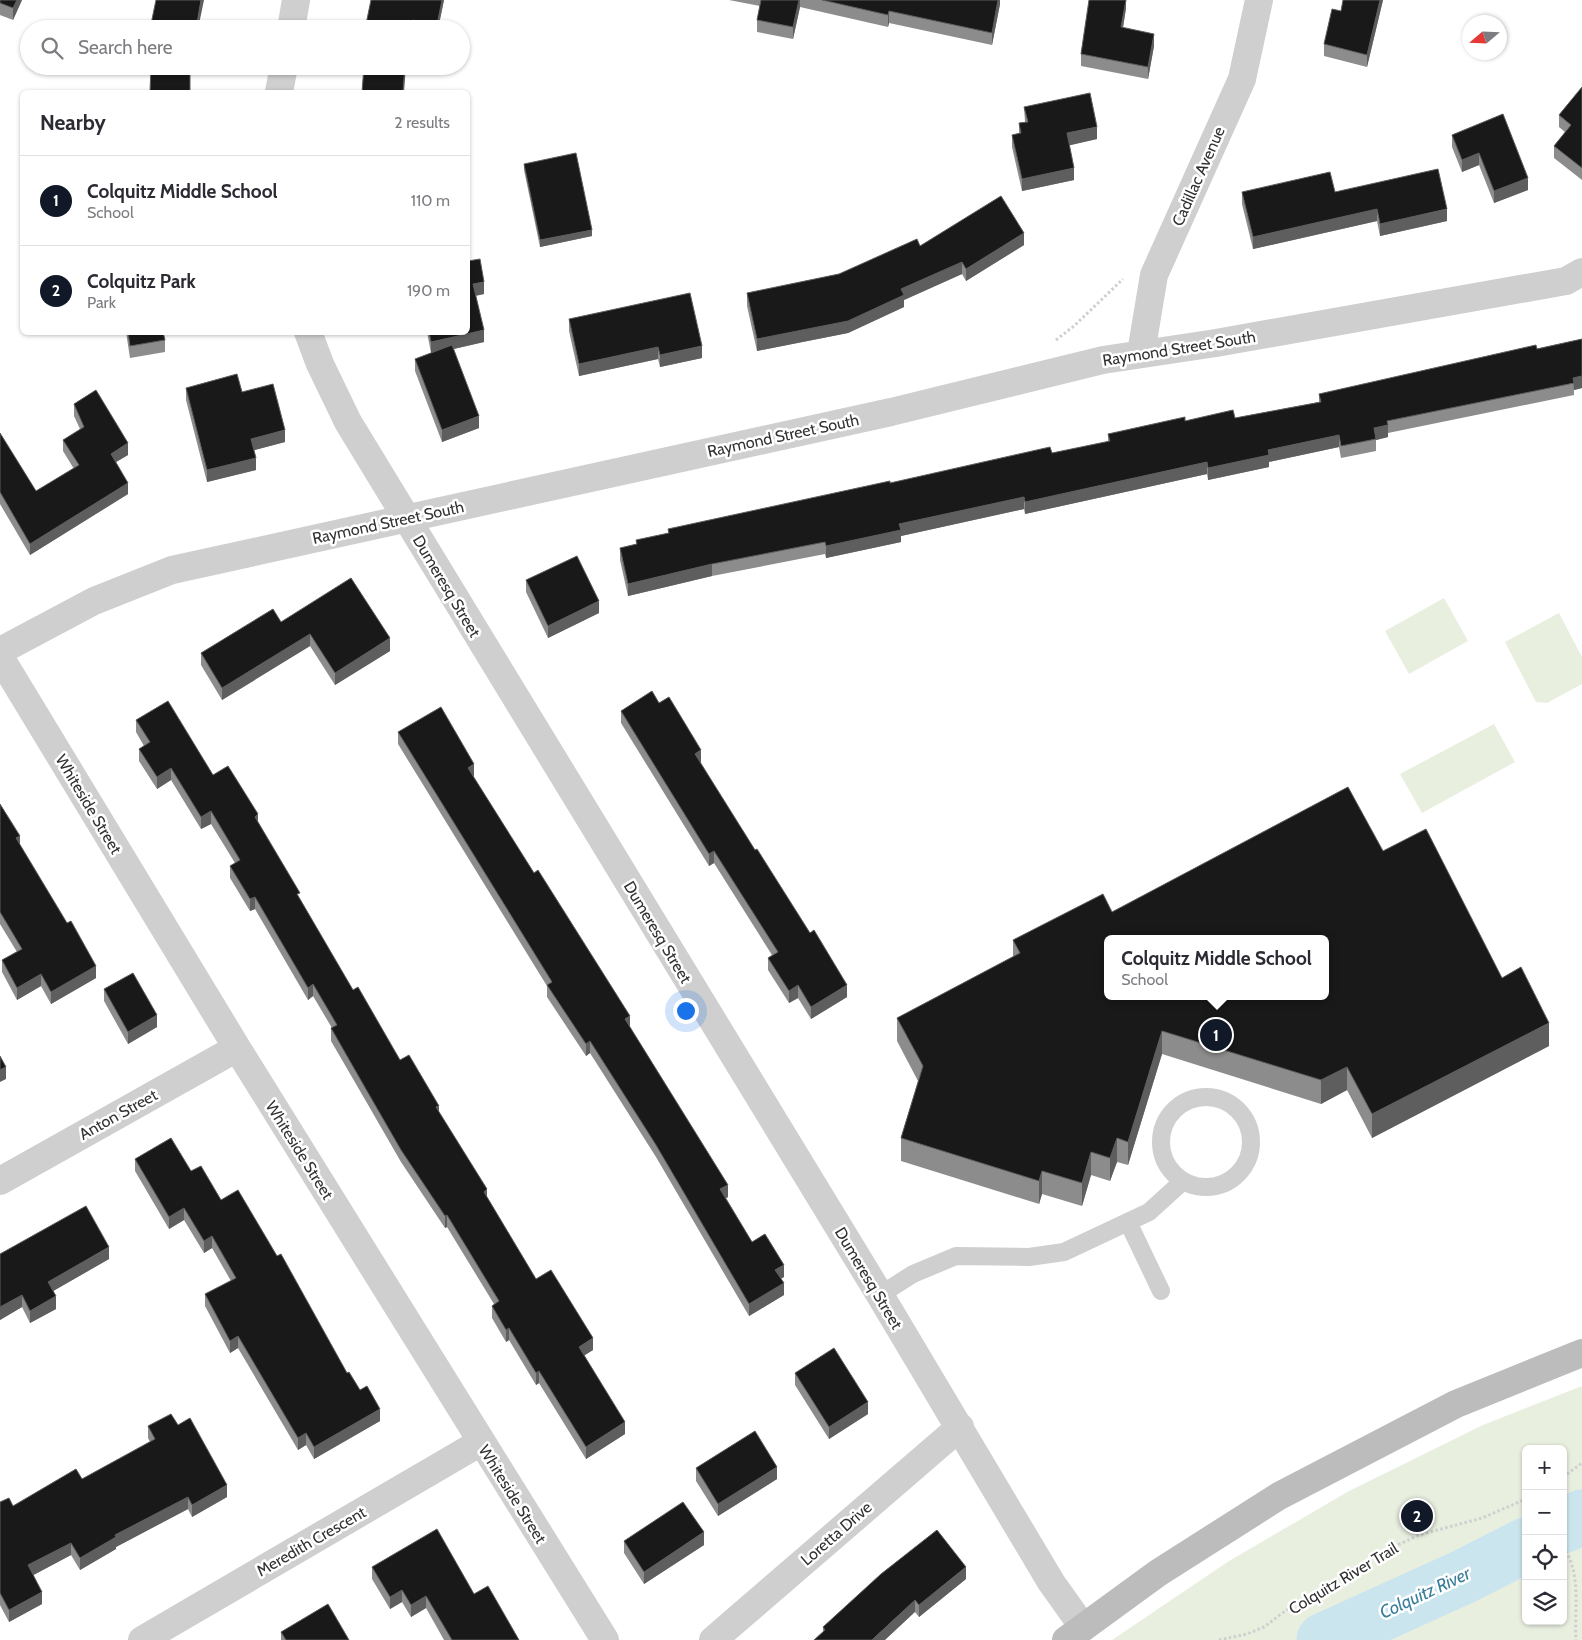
<!DOCTYPE html>
<html lang="en">
<head>
<meta charset="utf-8">
<style>
  body { margin:0; font-family:Cabin,sans-serif; background:#f7f7f7; color:#2b2b33 }
  .controls { position:absolute; right:15px; bottom:15px; display:grid; overflow:hidden; border-radius:8px; box-shadow:0 1px 4px #0004 }
  .controls button { width:45px; height:45px; display:grid; place-items:center; padding:0; border:0; border-bottom:1px solid #e1e1e2; background:#fff; color:#2b2b33; font:25px sans-serif }
  .compass { position:absolute; left:1462px; top:15px; width:45px; height:45px; border-radius:50%; background:#fff; box-shadow:0 1px 4px #0004; rotate:251deg }
  .you { position:absolute; left:685px; top:1010px; width:18px; height:18px; margin:-12px; border:4px solid #fff; border-radius:50%; background:#1a73e8; box-shadow:0 0 0 8px #1a73e833 }
  .badge { display:grid; place-items:center; width:32px; height:32px; border-radius:50%; background:#111827; color:#fff; font-size:16px; font-weight:700 }
  .pin { position:absolute; translate:-50% -50%; border:2px solid #fff; box-shadow:0 1px 5px #0006 }
  .popup { position:absolute; left:1104px; top:935px; width:225px; height:65px; box-sizing:border-box; display:grid; place-content:center; border-radius:8px; background:#fff; filter:drop-shadow(0 1px 4px #0005); font-size:16px; white-space:nowrap; color:#7c7c81 }
  .popup b { font-size:19px; color:#2b2b33 }
  .popup::after { content:''; position:absolute; left:50%; top:100%; margin-left:-10px; border:10px solid transparent; border-top-color:#fff }
  .list { margin:0; padding:0; list-style:none }
  h2 { display:flex; justify-content:space-between; align-items:center; height:65px; margin:0; padding:0 20px; font-size:21px }
  h2 small { font-size:16px; font-weight:400; color:#7c7c81 }
  .list li { display:grid; grid-template-columns:32px 1fr auto; gap:15px; align-items:center; box-sizing:border-box; height:90px; padding:0 20px; border-top:1px solid #e1e1e2 }
  .list b { display:block; font-size:19px; white-space:nowrap }
  .list p { margin:0; font-size:16px; white-space:nowrap; color:#7c7c81 }
  .list em { font-size:16px; font-style:normal; color:#7c7c81 }
  .icon { flex:none; width:28px; height:28px; fill:none; stroke:currentColor; stroke-width:2; stroke-linecap:round; stroke-linejoin:round }
  .map { position:relative; flex:none; width:1582px; height:1640px; overflow:hidden }
  .search { position:absolute; background:#fff; box-shadow:0 1px 4px #0004; left:20px; top:20px; width:450px; height:55px; display:flex; align-items:center; gap:12px; box-sizing:border-box; padding:0 18px; border-radius:28px; color:#7c7c81; font-size:19px }
  .panel { position:absolute; background:#fff; box-shadow:0 1px 4px #0004; left:20px; top:90px; width:450px; height:245px; border-radius:8px }
  .map>svg:first-child { display:block }
  .green { fill:#e9efdf; fill-rule:evenodd }
  .lines { fill:none; stroke-linecap:round; stroke-linejoin:round }
  .river { stroke:#cbe5ef; stroke-width:55 }
  .path { stroke:#cfcfcf; stroke-width:3; stroke-dasharray:2.5 2.5; stroke-linecap:butt }
  .service { stroke:#cfcfcf; stroke-width:18 }
  .minor { stroke:#cfcfcf; stroke-width:28 }
  .secondary { stroke:#bcbcbc; stroke-width:28 }
  .wall { fill:#8c8c8c }
  .shaded-wall { fill:#5e5e5e }
  .building { fill:#191919; stroke:#5e5e5e; fill-rule:evenodd }
  .labels { text-anchor:middle; stroke-width:5; stroke-linejoin:round; paint-order:stroke }
  .street-label { font-size:16px; fill:#323232; stroke:#fff }
  .water-label { font-size:18px; font-style:italic; fill:#397e9b; stroke:#fff }
</style>
</head>
<body>
<div class="map">
<svg width="1582" height="1640" viewBox="0 0 1582 1640">
  <rect width="100%" height="100%" fill="#fff"/>
  <!-- green -->
  <path class="green" d="M1444,598L1468,641L1409,674L1385,631Z
    M1559,613L1582,657V684L1547,703L1536,702L1505,642Z
    M1494,724L1515,762L1422,813L1400,774Z
    M1582,1386V1640H1112L1229,1561L1349,1491L1483,1425ZM1526,1449H1563V1621H1526Z"/>
  <g class="lines">
    <!-- river -->
    <path class="river" d="M1563,1526L1582,1517
      M1324,1640L1463,1577L1526,1545"/>
    <!-- path -->
    <path class="path" d="M1056,340L1074,326L1123,279
      M1563,1477L1582,1463
      M1563,1547C1582,1572 1574,1611 1576,1640
      M1219,1640L1247,1634L1264,1627L1297,1602L1330,1585L1374,1556L1419,1535L1482,1518L1526,1499"/>
    <!-- service -->
    <path class="service" d="M1161 1142a45 45 0 1 1 90 0a45 45 0 1 1-90 0Z
      M1128,1222L1161,1291
      M880,1295L913,1274L956,1256L1029,1257L1064,1252L1149,1212L1182,1182"/>
    <!-- minor -->
    <path class="minor" d="M291,29L296,0
      M279,92L284,66
      M308,332L320,364L348,422L880,1295L1051,1582L1083,1627
      M1141,353L1154,275L1242,79L1259,0
      M0,651L94,601L172,570L891,412L1103,360L1216,343L1566,281L1582,272
      M0,657L237,1048L605,1640
      M0,1181L237,1048
      M142,1640L481,1442
      M713,1640L960,1427"/>
    <!-- secondary -->
    <path class="secondary" d="M1066,1640L1158,1573L1279,1496L1456,1404L1582,1353"/>
  </g>
  <!-- wall -->
  <path class="wall" d="M0,0H22L13,20L0,15Z
    M444,0L438,29H365Z
    M729,0H1000V4L992,45L889,23L888,27L800,7L793,39L757,32V20L760,6Z
    M1126,0V8L1123,28L1154,46L1148,79L1081,66V54Z
    M1383,0L1367,67L1324,56V44L1341,11Z
    M1582,87V180L1554,158V146L1565,132L1559,127V115Z
    M1024,107L1097,139L1069,145L1074,180L1022,191L1012,147V135L1019,133V123L1025,122Z
    M1503,114L1528,190L1494,203L1479,165L1462,172L1452,147V135Z
    M524,164L592,236L540,247L524,170Z
    M1242,192H1335L1447,221L1380,236L1377,221L1253,249L1242,204Z
    M1024,245L966,281L962,274L904,300V307L848,333L757,351L747,306V293L839,274L920,246Z
    M468,261L484,294L476,296L484,342L454,349L479,428L442,442L415,371V359L431,353L427,332H468Z
    M569,319L702,358L660,367L658,359L579,376L569,331Z
    M126,332H163L165,340V352L130,358Z
    M1582,339V388L1574,390V395L1388,433V437L1376,440V451L1341,458L1339,447L1269,462V467L1208,480L1207,474L1025,514L1024,509L901,536V542L826,558L825,554L712,576L628,596L620,560V548L636,544V540L668,533V529L890,483L1052,453L1108,442V434L1185,421L1235,418L1319,402V394Z
    M186,388L242,392L285,442L254,450L256,470L207,482L186,400Z
    M74,404L128,455L116,462L128,494L30,555L0,504V433L36,491L74,469L63,451V440L80,429L74,416Z
    M526,580L599,613L548,638L526,592Z
    M281,622L390,651L335,685L310,646L222,700L201,665V653Z
    M659,703L701,762L700,763L847,997L811,1019L798,998L789,1003L768,970V958L772,955L714,863L709,866L621,723V711Z
    M136,720L213,775L258,822L300,899L353,990L400,1060L439,1113L487,1197L536,1279L593,1350L584,1355L625,1434L586,1459L539,1383L536,1385L509,1340L506,1342L492,1318V1306L494,1304L447,1227L445,1228L401,1162L367,1103L331,1041V1028H332L313,996L308,1000L255,909L250,911L230,878V866L235,863L211,824L201,829L171,780L157,789L139,761V749L144,746L136,732Z
    M398,732L474,776H473L630,1027L728,1197L726,1198L752,1242L784,1277L781,1278L784,1295L749,1316L656,1157L590,1053L586,1056L547,997V986L398,744Z
    M0,804L20,845L96,978L51,1004L41,986L17,1000L2,972V960L17,952L0,924Z
    M1383,851L1502,978L1549,1046L1372,1138L1347,1090L1321,1104L1162,1054L1128,1165L1117,1162L1110,1181L1091,1175L1082,1206L1042,1194L1039,1204L901,1161V1138L918,1081L897,1041V1018L1013,957V940L1112,912Z
    M104,989L157,1027L128,1044L104,1001Z
    M135,1159L191,1171L221,1200L277,1256L347,1373L380,1421L314,1459L306,1445L298,1450L238,1348L230,1353L205,1306V1294L231,1281L212,1248L204,1253L184,1220L169,1229L135,1171Z
    M0,1254L109,1259L53,1291L56,1309L30,1323L22,1307L0,1320Z
    M795,1373L868,1414L829,1439L795,1385Z
    M178,1425L227,1497L192,1517L188,1509L116,1547V1549L80,1570L71,1555L33,1575L42,1604L9,1622L0,1605V1502L13,1506L82,1479L150,1442L148,1438V1426Z
    M696,1468L777,1479L718,1516L696,1481Z
    M624,1541L704,1545L644,1584L624,1553Z
    M372,1567L474,1594L519,1640H444L426,1608L411,1617L402,1602L390,1609L372,1579Z
    M966,1579L919,1617L915,1612L823,1632V1627Z
    M281,1632L349,1640H281Z"/>
  <!-- shaded-wall -->
  <path class="shaded-wall" d="M17,0H22L13,20V8Z
    M201,0H204L198,29H196Z
    M442,0H444L438,29H437V25Z
    M799,0H800V7L793,39V27Z
    M998,0H1000V4L992,45V33Z
    M1126,0V8L1121,39V27Z
    M1380,0H1383L1367,67V55Z
    M889,11V23L888,27V15Z
    M1154,34V46L1148,79V67Z
    M405,66H406L404,92H403Z
    M1097,127V139L1067,146V133Z
    M1479,153V165L1462,172V160Z
    M1074,168V180L1022,191V179Z
    M1528,178V190L1494,203V191Z
    M1377,209V221L1253,249V237Z
    M1447,209V221L1380,236V224Z
    M592,230V236L540,247V240Z
    M1024,233V245L966,281V269Z
    M962,262V274L904,300V307L848,333L757,351V339L901,289Z
    M484,282V294L473,296V284Z
    M484,330V342L431,354V342Z
    M702,346V358L660,367V355Z
    M658,347V359L579,376V364Z
    M1582,376V388L1574,390L1573,378Z
    M479,416V428L442,442V430Z
    M1388,425V437L1376,440L1374,428Z
    M285,430V442L251,451V439Z
    M1339,435V447L1269,462V467L1208,480V468L1268,450Z
    M128,443V455L111,465V454Z
    M256,458V470L207,482V470Z
    M1207,462V474L1025,514V502Z
    M128,483V494L30,555V544Z
    M1024,497V509L901,536V542L826,558V546L899,524Z
    M712,564V576L628,596V584Z
    M599,601V613L548,638V626Z
    M310,634V646L222,700V688Z
    M390,638V651L335,685V673Z
    M701,750V762L695,766V754Z
    M474,764V776L468,780V768Z
    M171,768V780L157,789V777Z
    M211,811V824L201,829V817Z
    M258,814V826L255,817Z
    M20,836V848L16,838Z
    M714,851V863L709,866V854Z
    M255,897V909L250,911V899Z
    M96,966V978L51,1004V992Z
    M41,974V986L17,1000V988Z
    M313,984V996L308,1000V988Z
    M798,985V998L789,1003V991Z
    M847,985V997L811,1019V1007Z
    M157,1015V1027L128,1044V1032Z
    M630,1016V1028L625,1019Z
    M1549,1023V1046L1372,1138V1114Z
    M1162,1031V1054L1128,1165V1142Z
    M590,1041V1053L586,1056V1044Z
    M6,1067V1079L0,1082V1070Z
    M1347,1067V1090L1321,1104V1080Z
    M439,1106V1118L436,1107Z
    M1117,1138V1162L1110,1181V1158Z
    M1091,1152V1175L1082,1206V1183Z
    M1042,1171V1194L1039,1204V1181Z
    M728,1185V1197L720,1201V1189Z
    M487,1189V1201L484,1192Z
    M184,1208V1220L169,1229V1217Z
    M447,1215V1227L445,1228V1216Z
    M212,1236V1248L204,1253V1241Z
    M109,1247V1259L48,1294V1282Z
    M784,1265V1277L775,1282V1270Z
    M784,1283V1295L749,1316V1304Z
    M22,1295V1307L0,1320V1307Z
    M56,1296V1309L30,1323V1311Z
    M509,1328V1340L506,1342V1330Z
    M238,1336V1348L230,1353V1341Z
    M593,1338V1350L579,1359V1347Z
    M539,1371V1383L536,1385V1373Z
    M868,1402V1414L829,1439V1427Z
    M380,1409V1421L314,1459V1447Z
    M625,1422V1434L586,1459V1447Z
    M306,1433V1445L298,1450V1438Z
    M777,1467V1479L718,1516V1504Z
    M227,1485V1497L192,1517V1505Z
    M188,1497V1509L116,1547V1549L80,1570V1558L115,1535Z
    M704,1532V1545L644,1584V1572Z
    M71,1543V1555L28,1578V1565Z
    M966,1567V1579L919,1617V1605Z
    M402,1590V1602L390,1609V1597Z
    M42,1592V1604L9,1622V1610Z
    M426,1596V1608L411,1617V1605Z
    M915,1600V1612L885,1640H872Z"/>
  <!-- building -->
  <path class="building" d="M0,0H17L13,8L0,3Z
    M156,0H201L196,29H150Z
    M371,0H442L437,25L413,20L411,29H365Z
    M761,0H799L793,27L757,20Z
    M822,0H998L992,33L889,11L888,15Z
    M1089,0H1126L1121,27L1154,34L1148,67L1081,54Z
    M1343,0H1380L1367,55L1324,44L1332,9L1341,11Z
    M151,66H190V92H150Z
    M364,66H405L403,92H362Z
    M1582,87V168L1554,146L1571,125L1559,115Z
    M1090,93L1097,127L1067,133L1074,168L1022,179L1012,135L1021,133L1019,123L1028,122L1024,107Z
    M1503,114L1528,178L1494,191L1479,153L1462,160L1452,135Z
    M576,153L592,230L540,240L524,164Z
    M1438,169L1447,209L1380,224L1377,209L1253,237L1242,192L1330,172L1335,192Z
    M1001,196L1024,233L966,269L962,262L901,289L904,295L848,321L757,339L747,293L839,274L917,239L920,246Z
    M480,259L484,282L473,284L484,330L431,342L429,332H468V261Z
    M690,293L702,346L660,355L658,347L579,364L569,319Z
    M128,332H163L165,340L130,346Z
    M1582,339V376L1573,378L1574,383L1387,421L1388,425L1374,428L1376,439L1341,446L1339,435L1268,450L1269,455L1208,468L1207,462L1025,502L1024,497L899,524L901,530L826,546L825,542L712,564L628,584L620,548L637,544L636,540L669,533L668,529L890,481V483L1050,447L1052,453L1110,441L1108,434L1185,417V421L1233,410L1235,418L1321,402L1319,394L1536,345L1537,349Z
    M452,345L479,416L442,430L415,359Z
    M237,374L242,392L273,384L285,430L251,439L256,458L207,470L186,388Z
    M96,390L128,443L111,454L128,483L30,544L0,492V433L36,491L79,465L63,440L84,427L74,404Z
    M577,556L599,601L548,626L526,580Z
    M351,578L390,638L335,673L310,634L222,688L201,653L273,609L281,622Z
    M652,691L659,703L669,697L701,750L695,754L755,850L757,849L810,933L814,930L847,985L811,1007L798,985L789,991L768,958L778,952L714,851L709,854L621,711Z
    M168,701L213,775L228,766L258,814L255,817L300,893L297,894L353,990L358,987L400,1060L409,1055L439,1106L436,1107L487,1189L484,1192L536,1279L551,1270L593,1338L579,1347L625,1422L586,1447L539,1371L536,1373L509,1328L506,1330L492,1306L499,1301L447,1215L445,1216L401,1150L367,1091L331,1028L337,1025L313,984L308,988L255,897L250,899L230,866L240,860L211,811L201,817L171,768L157,777L139,749L150,742L136,720Z
    M441,707L474,764L468,768L534,873L538,870L630,1016L625,1019L728,1185L720,1189L752,1242L765,1234L784,1265L775,1270L784,1283L749,1304L656,1145L590,1041L586,1044L547,985L552,982L398,732Z
    M1348,787L1383,851L1426,829L1502,978L1521,967L1549,1023L1372,1114L1347,1067L1321,1080L1162,1031L1128,1142L1117,1138L1110,1158L1091,1152L1082,1183L1042,1171L1039,1181L901,1138L923,1066L897,1018L1020,953L1013,940L1103,894L1112,912ZM1107,939H1325V996H1107Z
    M0,804L20,836L16,838L67,923L71,921L96,966L51,992L41,974L17,988L2,960L22,949L0,912Z
    M133,973L157,1015L128,1032L104,989Z
    M0,1056L6,1067L0,1070Z
    M171,1138L191,1171L201,1166L221,1200L238,1190L277,1256L281,1254L347,1373L349,1372L360,1390L367,1386L380,1409L314,1447L306,1433L298,1438L238,1336L230,1341L205,1294L236,1278L212,1236L204,1241L184,1208L169,1217L135,1159Z
    M86,1206L109,1247L48,1282L56,1296L30,1311L22,1295L0,1307V1254Z
    M834,1348L868,1402L829,1427L795,1373Z
    M171,1414L178,1425L190,1418L227,1485L192,1505L188,1497L115,1535L116,1537L80,1558L71,1543L28,1565L42,1592L9,1610L0,1593V1502L9,1498L13,1506L76,1469L82,1479L155,1439L148,1426Z
    M755,1431L777,1467L718,1504L696,1468Z
    M683,1502L704,1532L644,1572L624,1541Z
    M437,1529L474,1594L488,1586L519,1640H452L426,1596L411,1605L402,1590L390,1597L372,1567Z
    M937,1530L966,1567L919,1605L915,1600L872,1640H814L825,1630L823,1627L881,1574Z
    M328,1604L349,1640H286L281,1632Z"/>
  <g class="labels">
    <!-- street labels -->
    <g class="street-label">
      <text transform="translate(1198 176) rotate(-66)" y="6">Cadillac Avenue</text>
      <text transform="translate(1179 348) rotate(-9)" y="6">Raymond Street South</text>
      <text transform="translate(783 435) rotate(-12)" y="6">Raymond Street South</text>
      <text transform="translate(388 522) rotate(-12)" y="6">Raymond Street South</text>
      <text transform="translate(447 586) rotate(59)" y="6">Dumeresq Street</text>
      <text transform="translate(89 804) rotate(59)" y="6">Whiteside Street</text>
      <text transform="translate(658 932) rotate(59)" y="6">Dumeresq Street</text>
      <text transform="translate(118 1114) rotate(-29)" y="6">Anton Street</text>
      <text transform="translate(300 1150) rotate(58)" y="6">Whiteside Street</text>
      <text transform="translate(869 1278) rotate(59)" y="6">Dumeresq Street</text>
      <text transform="translate(513 1494) rotate(58)" y="6">Whiteside Street</text>
      <text transform="translate(836 1533) rotate(-41)" y="6">Loretta Drive</text>
      <text transform="translate(311 1541) rotate(-30)" y="6">Meredith Crescent</text>
      <text transform="translate(1343 1578) rotate(-31)" y="6">Colquitz River Trail</text>
    </g>
    <!-- water labels -->
    <g class="water-label">
      <text transform="translate(1425 1593) rotate(-25)" y="6">Colquitz River</text>
    </g>
  </g>
</svg>
<div class="controls">
<button>+</button>
<button>−</button>
<button><svg class="icon" aria-label="locate" viewBox="0 0 24 24"><circle cx="12" cy="12" r="6"/><path d="M12 2v4M12 18v4M2 12h4M18 12h4"/></svg></button>
<button><svg class="icon" aria-label="layers" viewBox="0 0 24 24"><path d="M12 4l9 5-9 5-9-5zM3 14l9 5 9-5"/></svg></button>
</div>
<svg class="compass" viewBox="-18 -18 36 36"><path d="M0-13l5 13h-10z" fill="#e53935"/><path d="M0 13l5-13h-10z" fill="#7c7c81"/></svg>
<div class="you"></div>
<div class="pin badge" style="left:1216px;top:1035px">1</div>
<div class="popup"><b>Colquitz Middle School</b>School</div>
<div class="pin badge" style="left:1417px;top:1516px">2</div>
<div class="search"><svg class="icon" aria-label="search" viewBox="0 0 24 24"><circle cx="10" cy="10" r="6"/><path d="M15 15l6 6"/></svg>Search here</div>
<section class="panel">
<h2>Nearby<small>2 results</small></h2>
<ul class="list">
<li><span class="badge">1</span><div><b>Colquitz Middle School</b><p>School</p></div><em>110 m</em></li>
<li><span class="badge">2</span><div><b>Colquitz Park</b><p>Park</p></div><em>190 m</em></li>
</ul>
</section>
</div>
</body>
</html>
